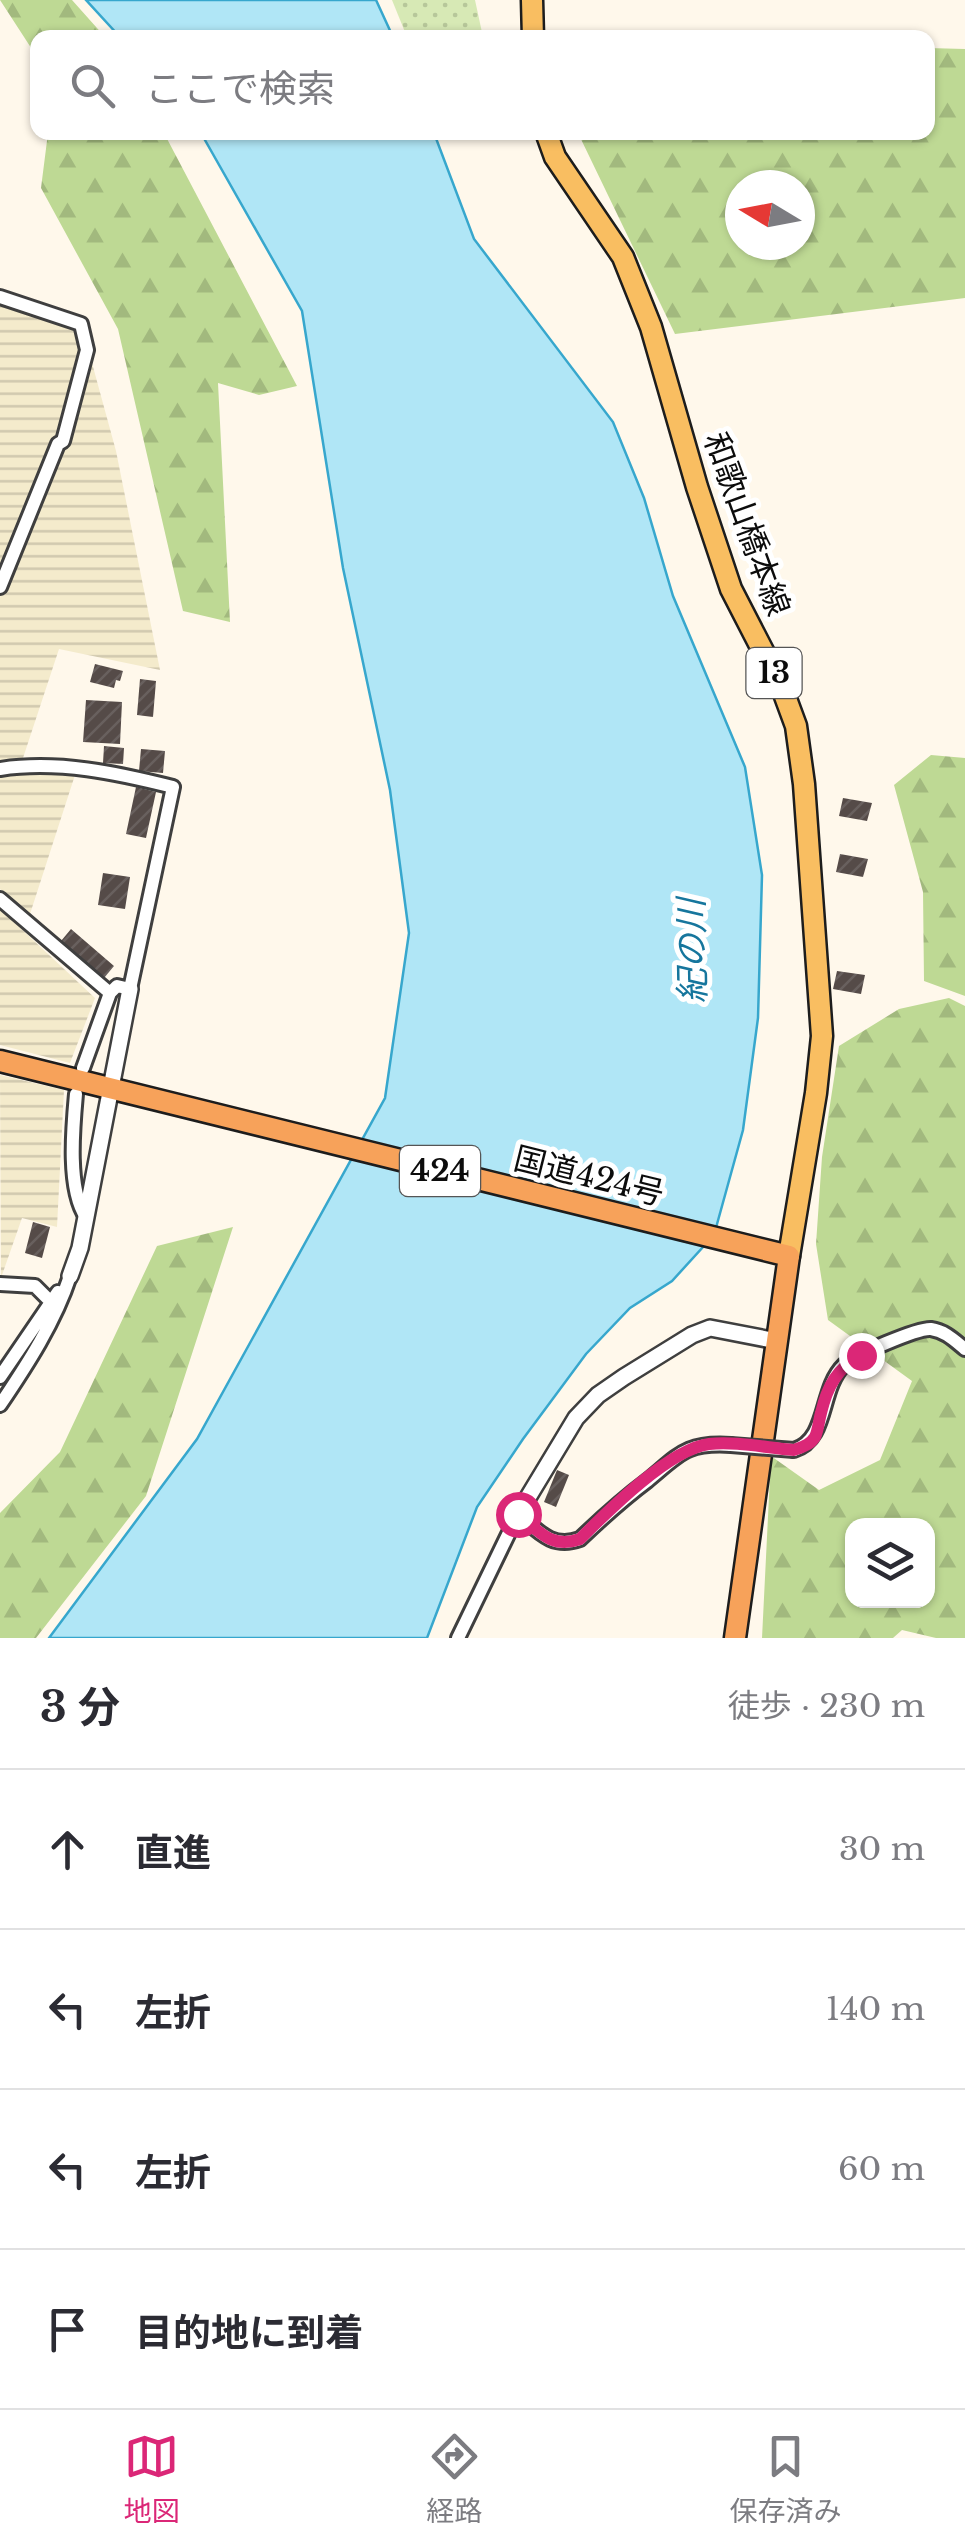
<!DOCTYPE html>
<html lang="ja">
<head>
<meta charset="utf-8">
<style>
  body { margin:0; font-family:"Libre Baskerville","Noto Sans JP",serif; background:#f7f7f7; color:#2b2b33 }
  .controls { position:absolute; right:30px; bottom:30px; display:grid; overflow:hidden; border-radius:20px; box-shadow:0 2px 8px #0004 }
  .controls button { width:90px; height:90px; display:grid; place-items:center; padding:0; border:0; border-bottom:2px solid #e1e1e2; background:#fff; color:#2b2b33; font:50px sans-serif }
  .compass { position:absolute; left:725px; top:170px; width:90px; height:90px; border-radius:50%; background:#fff; box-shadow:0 2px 8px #0004; rotate:280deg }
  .stop { position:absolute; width:30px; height:30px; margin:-22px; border:8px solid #db2777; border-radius:50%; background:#fff }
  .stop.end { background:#db2777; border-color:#fff; box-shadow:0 2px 10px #0008 }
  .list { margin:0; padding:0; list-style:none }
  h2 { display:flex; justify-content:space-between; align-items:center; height:130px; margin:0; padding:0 40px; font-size:42px }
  h2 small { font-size:32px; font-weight:400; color:#7c7c81 }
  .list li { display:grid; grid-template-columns:65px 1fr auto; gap:30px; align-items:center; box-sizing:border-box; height:160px; padding:0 40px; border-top:2px solid #e1e1e2 }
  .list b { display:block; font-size:38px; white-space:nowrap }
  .list em { font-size:32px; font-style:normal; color:#7c7c81 }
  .icon { flex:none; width:55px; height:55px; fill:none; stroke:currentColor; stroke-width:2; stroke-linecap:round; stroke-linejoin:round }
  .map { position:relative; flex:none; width:965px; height:1638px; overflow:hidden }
  .search { position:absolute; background:#fff; box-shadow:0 2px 8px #0004; left:30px; right:30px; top:30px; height:110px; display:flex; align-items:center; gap:25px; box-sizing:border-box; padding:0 35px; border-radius:20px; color:#7c7c81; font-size:38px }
  .sheet { height:770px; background:#fff }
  nav { display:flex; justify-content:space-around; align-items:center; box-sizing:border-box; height:140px; border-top:2px solid #e1e1e2; background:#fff; font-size:28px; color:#7c7c81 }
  nav a { display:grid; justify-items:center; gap:5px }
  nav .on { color:#db2777 }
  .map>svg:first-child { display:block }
  .farmland { fill:url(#farmland-rules) }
  .grass { fill:url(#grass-dots) }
  .forest { fill:url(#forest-firs); fill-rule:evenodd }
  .water { fill:#b0e6f6; stroke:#37a7cd; stroke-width:2.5 }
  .building { fill:url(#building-hatch) }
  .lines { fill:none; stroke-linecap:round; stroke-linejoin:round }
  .minor-casing { stroke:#3f3f3f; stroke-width:18 }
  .tertiary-casing { stroke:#3f3f3f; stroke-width:20 }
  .primary-casing { stroke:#1d1d1d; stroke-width:25 }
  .trunk-casing { stroke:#1d1d1d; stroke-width:25 }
  .minor { stroke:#fff; stroke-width:12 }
  .tertiary { stroke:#fff; stroke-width:15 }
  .primary { stroke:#f9be61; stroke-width:20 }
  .trunk { stroke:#f7a25a; stroke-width:20 }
  .minor-bridge-casing { stroke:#3f3f3f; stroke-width:18; stroke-linecap:butt }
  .minor-bridge { stroke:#fff; stroke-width:12 }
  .route { stroke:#db2777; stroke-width:12 }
  .labels { text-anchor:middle; stroke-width:10; stroke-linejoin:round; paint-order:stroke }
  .shield { fill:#fff; stroke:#555; stroke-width:2.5 }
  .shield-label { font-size:30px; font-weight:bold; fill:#0c0c0c }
  .street-label { font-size:32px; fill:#0c0c0c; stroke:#fff }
  .water-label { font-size:35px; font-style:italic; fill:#16769d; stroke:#fff }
</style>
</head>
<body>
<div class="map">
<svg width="965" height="1638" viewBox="0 0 965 1638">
  <defs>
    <pattern id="farmland-rules" width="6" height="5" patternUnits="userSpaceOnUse" patternTransform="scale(2.5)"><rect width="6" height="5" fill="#f4ebcc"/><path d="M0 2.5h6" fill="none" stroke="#d0c8ae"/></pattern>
    <pattern id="grass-dots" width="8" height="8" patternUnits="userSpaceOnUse" patternTransform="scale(2.5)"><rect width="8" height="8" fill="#d7e9b5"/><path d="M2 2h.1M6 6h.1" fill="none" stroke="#b7c79a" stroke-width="1.8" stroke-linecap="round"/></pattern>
    <pattern id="forest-firs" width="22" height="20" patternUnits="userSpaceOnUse" patternTransform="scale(2.5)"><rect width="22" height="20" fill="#bed994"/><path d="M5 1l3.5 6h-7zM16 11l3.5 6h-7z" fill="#a2b97e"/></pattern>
    <pattern id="building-hatch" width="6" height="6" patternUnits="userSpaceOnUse" patternTransform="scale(2.5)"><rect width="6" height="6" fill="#554b48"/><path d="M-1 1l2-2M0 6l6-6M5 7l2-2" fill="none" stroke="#68605e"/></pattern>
  </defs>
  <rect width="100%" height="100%" fill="#fff8eb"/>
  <!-- farmland -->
  <path class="farmland" d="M0,304L76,327L83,350L60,439L13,552L0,571Z
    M89,352L116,451L160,670L59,649L23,758L0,763V597Z
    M21,771L75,775L30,914L0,889V775Z
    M0,909L95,998L70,1063L0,1045Z
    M0,1075L64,1090L57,1227L22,1218L1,1278Z"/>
  <!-- grass -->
  <path class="grass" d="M392,0H475L483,37H407Z"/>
  <!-- forest -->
  <path class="forest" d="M0,0H72L105,37L38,38L37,57Z
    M928,48L965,49V298L675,334L578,133L928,132ZM740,185H800V245H740Z
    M48,133H164L297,386L259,395L218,383L230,622L183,611L118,329L41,188Z
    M931,755L965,758V996L924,981L923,892L894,785Z
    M949,998L965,1006V1638H936L902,1630L893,1638H762L771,1456L819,1490L880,1460L912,1381L828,1320L816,1244L822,1157L839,1046L899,1009ZM852,1526H928V1600H852Z
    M233,1227L146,1496L36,1638H0V1513L60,1452L157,1246Z"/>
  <!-- water -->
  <path class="water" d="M86,0H376L393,37H120Z
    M201,133H434L474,239L613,422L644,498L673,596L745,767L762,875L758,1018L743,1130L714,1235L672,1281L630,1308L586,1354L523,1439L477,1507L427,1638H49L197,1439L385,1098L409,933L390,790L343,568L302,311Z"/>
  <!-- building -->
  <path class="building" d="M95,664L123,671L120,681L116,680L114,688L90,682Z
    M140,679L156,681L153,717L137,715Z
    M86,700L122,702L120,744L83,742Z
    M104,746L124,748L123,764L103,763Z
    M141,749L165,751L163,773L139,771Z
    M136,787L156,792L146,838L126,834Z
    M843,798L872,803L867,821L839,816Z
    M840,854L868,859L863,877L836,872Z
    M103,873L130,877L125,909L98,905Z
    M71,929L114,966L104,978L61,941Z
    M837,971L865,975L861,994L833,989Z
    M33,1222L50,1227L42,1258L25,1253Z
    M557,1470L569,1475L556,1507L544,1502Z"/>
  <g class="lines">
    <defs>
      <path id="minor" d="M0,297L81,324L87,350L63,441L58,444L0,587
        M0,769C58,760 117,773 173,787L130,989L117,986L110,993
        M0,899L110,993
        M83,1068L110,993
        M76,1094C73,1127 67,1189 86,1217
        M0,1284L35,1286L51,1302
        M0,1377L58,1292
        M0,1405C27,1365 55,1322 70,1276
        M794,1450C829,1439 819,1389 844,1365C854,1355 918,1328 931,1329C945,1331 954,1340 965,1349
        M458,1638L518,1514C539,1532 552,1549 580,1539C602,1518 623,1499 647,1481C679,1455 685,1442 731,1445"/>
      <path id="tertiary" d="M70,1276L80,1248L130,989
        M518,1514L576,1418L598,1395L624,1377L692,1335L710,1328L777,1341"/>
      <path id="primary" d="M532,0L533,38
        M546,132L555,157L623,257L651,327L697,487L731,589L782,688L796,726L804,784L822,1036L816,1093L789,1256"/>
      <path id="trunk" d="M0,1061L789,1256L735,1638"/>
    </defs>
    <!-- minor casing -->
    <use href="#minor" class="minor-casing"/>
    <!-- tertiary casing -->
    <use href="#tertiary" class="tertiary-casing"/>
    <!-- primary casing -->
    <use href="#primary" class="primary-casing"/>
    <!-- trunk casing -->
    <use href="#trunk" class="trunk-casing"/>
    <!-- minor -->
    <use href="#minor" class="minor"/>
    <!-- tertiary -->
    <use href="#tertiary" class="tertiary"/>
    <!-- primary -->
    <use href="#primary" class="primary"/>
    <!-- trunk -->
    <use href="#trunk" class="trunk"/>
    <defs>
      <path id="minor-bridge" d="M731,1445L794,1450"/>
    </defs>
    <!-- minor-bridge casing -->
    <use href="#minor-bridge" class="minor-bridge-casing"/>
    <!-- minor-bridge -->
    <use href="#minor-bridge" class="minor-bridge"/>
  </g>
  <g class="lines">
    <!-- route -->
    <path class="route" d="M518,1514C539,1532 552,1549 580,1539C609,1510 670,1449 709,1444C736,1441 767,1448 794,1450C802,1447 810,1445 815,1437C818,1431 819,1420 821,1413C827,1387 837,1368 861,1355"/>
  </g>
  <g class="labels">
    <!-- shield labels -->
    <g class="shield">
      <rect x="746.5" y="648" width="55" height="50" rx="8"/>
      <rect x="400" y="1146" width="80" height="50" rx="8"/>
    </g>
    <g class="shield-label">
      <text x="774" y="683">13</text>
      <text x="440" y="1181">424</text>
    </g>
    <!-- street labels -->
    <g class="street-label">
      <text transform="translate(747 524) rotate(70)" y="11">和歌山橋本線</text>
      <text transform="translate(589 1176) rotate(14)" y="11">国道424号</text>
    </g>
    <!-- water labels -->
    <g class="water-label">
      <text transform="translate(692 951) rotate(-91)" y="12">紀の川</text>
    </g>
  </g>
</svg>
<div class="controls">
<button><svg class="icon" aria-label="layers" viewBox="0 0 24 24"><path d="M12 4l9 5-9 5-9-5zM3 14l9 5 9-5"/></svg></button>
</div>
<svg class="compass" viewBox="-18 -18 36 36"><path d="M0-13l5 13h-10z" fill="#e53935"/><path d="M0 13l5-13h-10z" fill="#7c7c81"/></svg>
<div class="stop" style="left:518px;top:1514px"></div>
<div class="stop end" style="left:861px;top:1355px"></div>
<div class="search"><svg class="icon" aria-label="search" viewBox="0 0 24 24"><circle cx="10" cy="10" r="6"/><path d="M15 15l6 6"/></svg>ここで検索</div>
</div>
<section class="sheet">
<h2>3 分<small>徒歩 · 230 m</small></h2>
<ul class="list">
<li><svg class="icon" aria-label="ahead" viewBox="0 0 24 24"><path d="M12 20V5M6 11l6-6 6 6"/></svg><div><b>直進</b></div><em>30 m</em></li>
<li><svg class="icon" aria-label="left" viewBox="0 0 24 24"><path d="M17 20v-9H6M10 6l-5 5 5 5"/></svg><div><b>左折</b></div><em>140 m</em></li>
<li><svg class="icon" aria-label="left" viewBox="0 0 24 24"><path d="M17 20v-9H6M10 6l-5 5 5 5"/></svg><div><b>左折</b></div><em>60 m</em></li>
<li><svg class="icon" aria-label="arrive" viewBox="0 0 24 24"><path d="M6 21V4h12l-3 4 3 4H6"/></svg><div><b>目的地に到着</b></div></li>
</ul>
</section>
<nav>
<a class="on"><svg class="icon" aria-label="map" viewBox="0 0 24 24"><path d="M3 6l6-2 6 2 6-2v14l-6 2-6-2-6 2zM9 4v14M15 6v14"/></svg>地図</a>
<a><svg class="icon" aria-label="directions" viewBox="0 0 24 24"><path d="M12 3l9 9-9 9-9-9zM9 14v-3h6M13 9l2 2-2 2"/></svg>経路</a>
<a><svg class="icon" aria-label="saved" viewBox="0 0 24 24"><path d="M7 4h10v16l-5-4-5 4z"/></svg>保存済み</a>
</nav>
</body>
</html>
